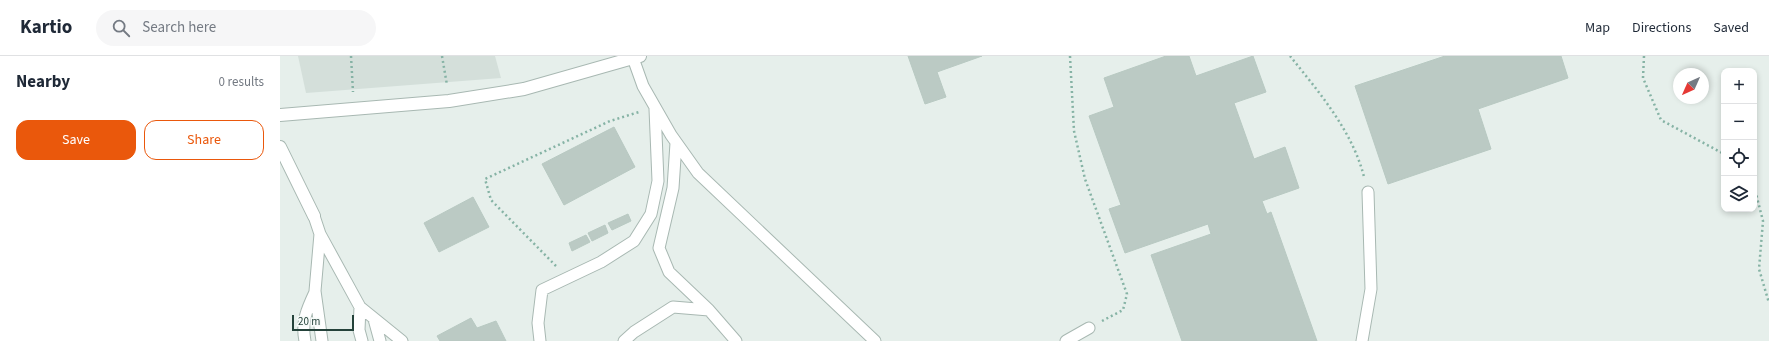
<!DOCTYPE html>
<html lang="en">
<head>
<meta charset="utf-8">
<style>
  body { margin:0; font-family:"Source Sans 3",sans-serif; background:#f6f6f7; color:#1f2937 }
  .controls { position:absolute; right:12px; top:12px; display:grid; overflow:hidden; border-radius:8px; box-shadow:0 2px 6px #0003 }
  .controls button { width:36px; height:36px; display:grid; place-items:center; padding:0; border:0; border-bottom:1px solid #e0e1e3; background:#fff; color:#1f2937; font:20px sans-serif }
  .compass { position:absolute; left:1393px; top:12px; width:36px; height:36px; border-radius:50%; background:#fff; box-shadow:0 2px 6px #0003; rotate:225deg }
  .scale { position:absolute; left:12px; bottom:10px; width:62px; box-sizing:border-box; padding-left:4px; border:2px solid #24423a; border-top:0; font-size:11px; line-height:14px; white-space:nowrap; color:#24423a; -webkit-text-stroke:3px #f7fbf9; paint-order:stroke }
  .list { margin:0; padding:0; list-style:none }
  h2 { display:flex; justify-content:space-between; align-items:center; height:52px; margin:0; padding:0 16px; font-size:17px }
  h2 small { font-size:13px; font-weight:400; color:#747a83 }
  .actions { display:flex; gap:8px; padding:12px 16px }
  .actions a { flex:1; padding:9px 0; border:1px solid #ea580c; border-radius:12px; text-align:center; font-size:14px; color:#ea580c }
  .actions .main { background:#ea580c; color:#fff }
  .icon { flex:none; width:22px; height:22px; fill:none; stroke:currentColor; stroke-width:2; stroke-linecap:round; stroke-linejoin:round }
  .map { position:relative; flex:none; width:1489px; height:285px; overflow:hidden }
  header { display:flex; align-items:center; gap:24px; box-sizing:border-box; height:56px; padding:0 20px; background:#fff; border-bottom:1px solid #e0e1e3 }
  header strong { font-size:19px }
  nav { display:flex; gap:22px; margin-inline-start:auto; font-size:14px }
  .search { width:280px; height:36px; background:#f6f6f7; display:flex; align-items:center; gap:10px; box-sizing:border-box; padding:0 14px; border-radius:22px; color:#747a83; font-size:15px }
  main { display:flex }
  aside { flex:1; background:#fff }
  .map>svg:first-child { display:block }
  .built { fill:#d4dfda }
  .building { fill:#bbcac4; stroke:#b8c9c2 }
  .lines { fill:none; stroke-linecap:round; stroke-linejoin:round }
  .lane-casing { stroke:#a8b8b2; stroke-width:13 }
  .street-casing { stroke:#a8b8b2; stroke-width:14 }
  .path { stroke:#86b3a5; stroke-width:2.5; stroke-dasharray:2 3; stroke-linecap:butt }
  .lane { stroke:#fff; stroke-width:11 }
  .street { stroke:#fff; stroke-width:12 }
</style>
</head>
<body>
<header>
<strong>Kartio</strong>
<div class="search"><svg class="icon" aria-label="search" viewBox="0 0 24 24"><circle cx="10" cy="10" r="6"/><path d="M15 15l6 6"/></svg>Search here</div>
<nav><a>Map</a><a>Directions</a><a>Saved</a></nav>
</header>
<main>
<aside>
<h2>Nearby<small>0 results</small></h2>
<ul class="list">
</ul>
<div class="actions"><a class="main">Save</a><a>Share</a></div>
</aside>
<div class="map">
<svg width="1489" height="285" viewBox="0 0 1489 285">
  <rect width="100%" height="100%" fill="#e6efeb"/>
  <!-- built -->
  <path class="built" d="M18,0H215L221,22L26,37Z"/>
  <!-- building -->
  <path class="building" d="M628,0H702L657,16L666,41L645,48Z
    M886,0H909L916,20L973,0L986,36L954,47L974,103L1005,91L1019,132L982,145L987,158L991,156L1037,285H902L871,199L931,178L928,168L845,197L829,153L841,149L809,60L834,51L824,22Z
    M1165,0H1281L1288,22L1198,53L1211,93L1108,128L1075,30Z
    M334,71L355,111L284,149L262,108Z
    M193,141L209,171L159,196L144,167Z
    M348,158L351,165L332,174L328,167Z
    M325,169L328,177L312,185L308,177Z
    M306,179L310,186L292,195L289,187Z
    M191,262L197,272L216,265L226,285H160L157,280Z"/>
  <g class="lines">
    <defs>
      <path id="lane" d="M353,2L363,30L391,79L418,117L595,285
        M396,87L393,132L379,192L389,216L429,254L456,285
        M34,160L40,178L80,251L122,285
        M40,178L35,235L42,285
        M80,251L79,274L82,285
        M94,263L100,285
        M25,285C21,266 27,253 35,236
        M260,285L258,267L262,234L321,206L354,185L371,158L378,125L375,53
        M344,285L354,276L393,251L429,254
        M786,285L809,272
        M1082,285L1091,233L1088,136"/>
      <path id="street" d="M0,59L169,45L244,33L360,0
        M0,91L34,160"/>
    </defs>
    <!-- lane casing -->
    <use href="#lane" class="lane-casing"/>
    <!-- street casing -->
    <use href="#street" class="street-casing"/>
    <!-- path -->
    <path class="path" d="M71,0L73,36
      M162,0L167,29
      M790,0L794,75L805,123L847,238L843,254L822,265
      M1010,0C1039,36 1073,76 1084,121
      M1364,0L1363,22L1381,64L1444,98
      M1474,130L1483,165L1479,213L1489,247
      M276,210L211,144L205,123L330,65L359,56"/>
    <!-- lane -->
    <use href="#lane" class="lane"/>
    <!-- street -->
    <use href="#street" class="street"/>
  </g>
</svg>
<div class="controls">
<button>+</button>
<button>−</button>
<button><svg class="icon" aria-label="locate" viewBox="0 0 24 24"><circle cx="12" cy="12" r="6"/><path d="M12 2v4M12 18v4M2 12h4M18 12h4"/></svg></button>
<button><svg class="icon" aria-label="layers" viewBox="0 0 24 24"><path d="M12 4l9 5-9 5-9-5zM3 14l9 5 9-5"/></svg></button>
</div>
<svg class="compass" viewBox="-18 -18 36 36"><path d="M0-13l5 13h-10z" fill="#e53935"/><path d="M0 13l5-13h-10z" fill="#747a83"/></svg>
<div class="scale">20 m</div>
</div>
</main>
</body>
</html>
